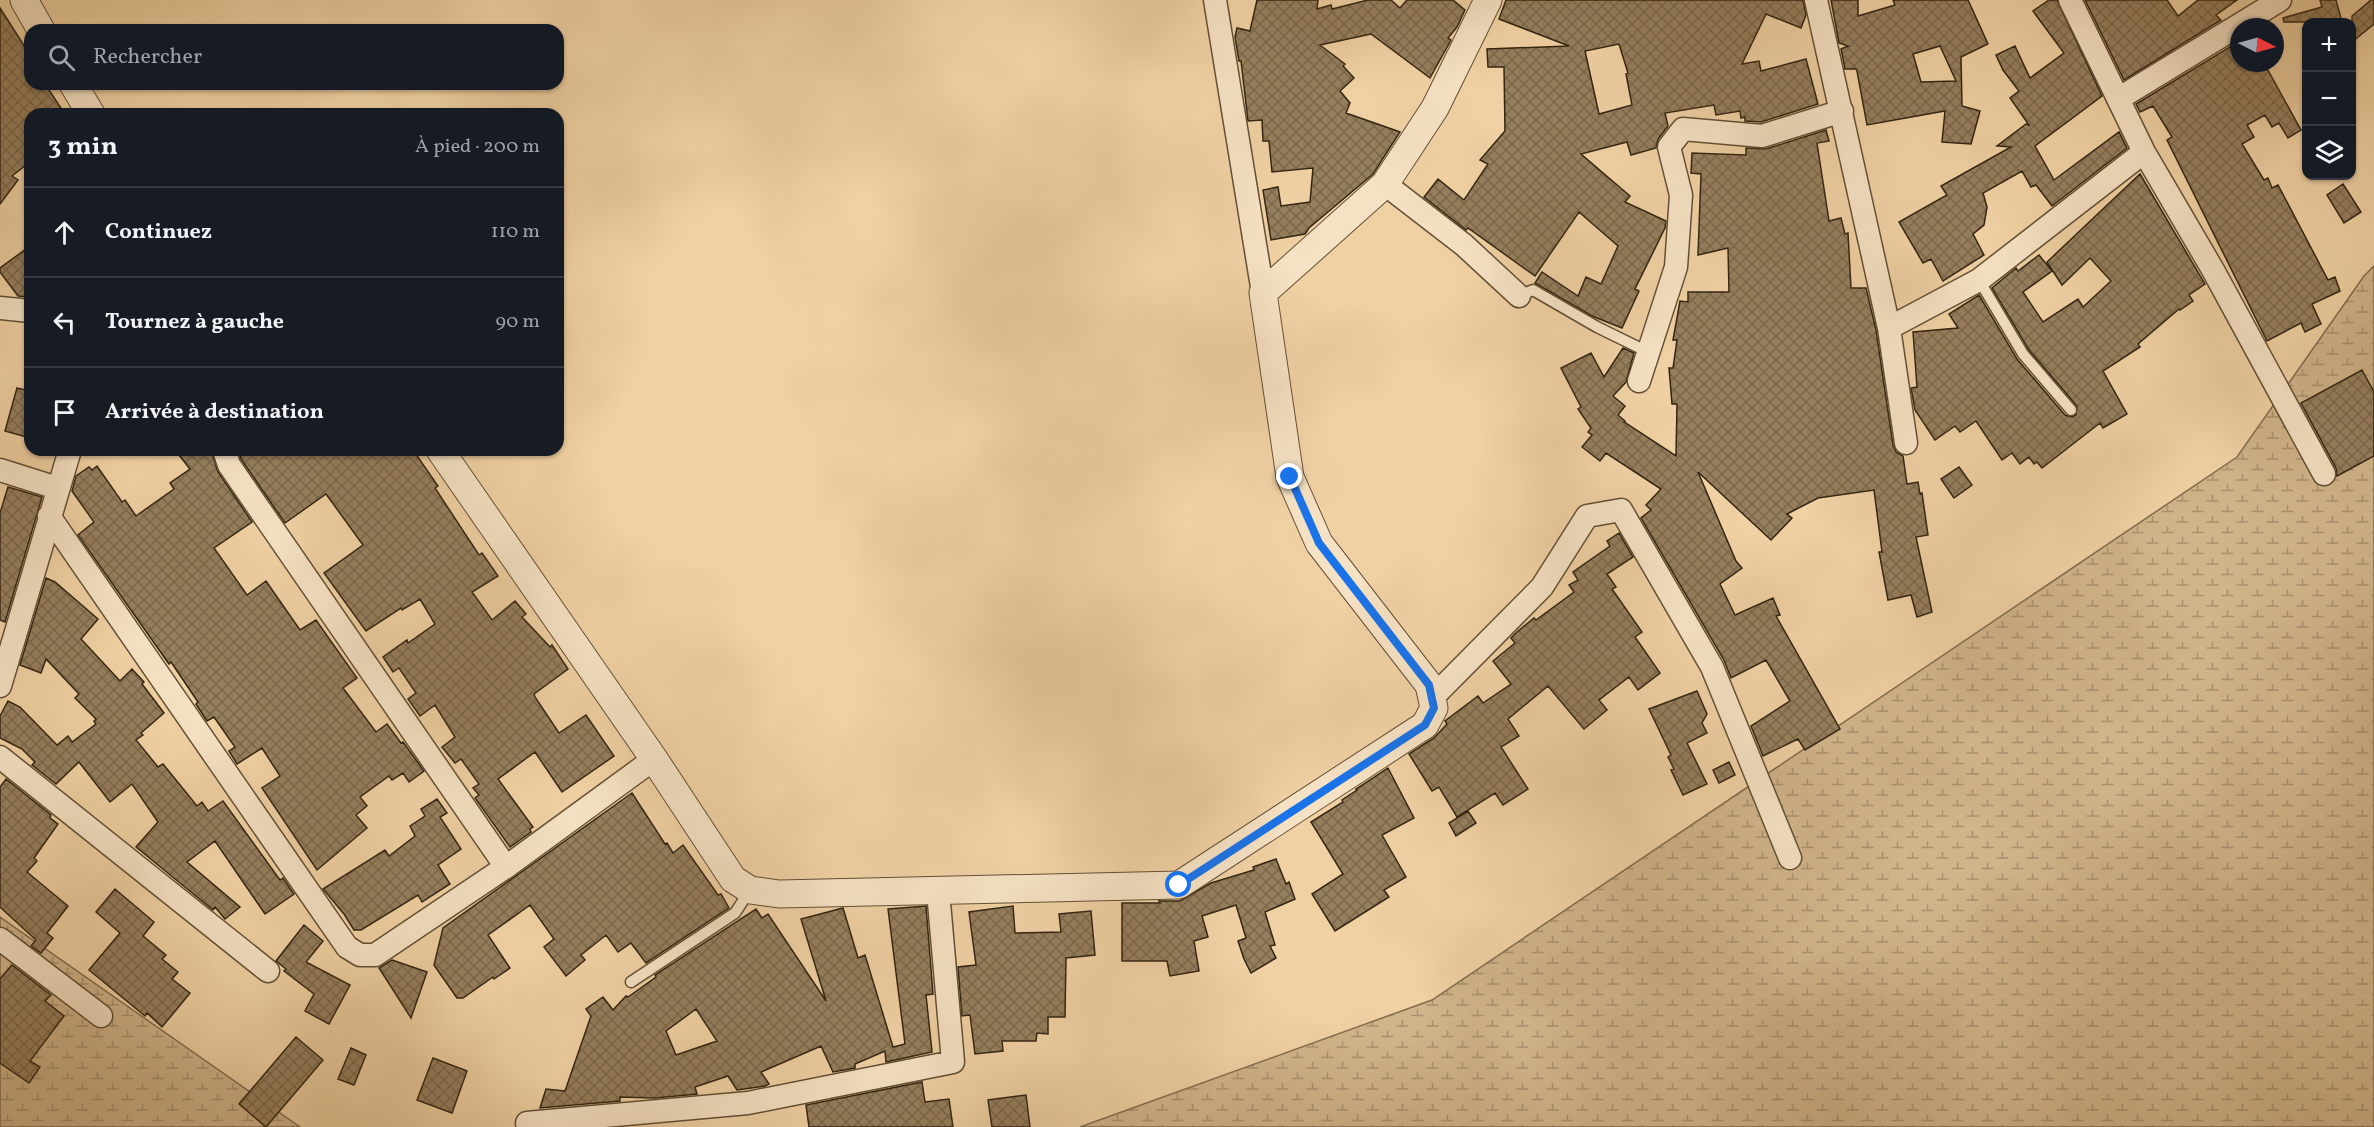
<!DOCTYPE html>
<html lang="fr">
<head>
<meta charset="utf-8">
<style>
  body { margin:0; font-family:Vollkorn,serif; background:#20242c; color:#f1f3f6 }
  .controls { position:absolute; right:18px; top:18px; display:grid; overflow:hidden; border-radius:12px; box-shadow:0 2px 4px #0004 }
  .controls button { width:54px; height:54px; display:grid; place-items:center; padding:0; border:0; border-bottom:2px solid #363941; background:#171b24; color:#f1f3f6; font:30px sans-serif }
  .compass { position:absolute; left:2230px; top:18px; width:54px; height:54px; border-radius:50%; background:#171b24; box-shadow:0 2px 4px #0004; rotate:96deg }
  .stop { position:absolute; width:18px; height:18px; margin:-14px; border:4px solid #1a73e8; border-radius:50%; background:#fff }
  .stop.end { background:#1a73e8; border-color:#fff; box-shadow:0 2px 6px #0008 }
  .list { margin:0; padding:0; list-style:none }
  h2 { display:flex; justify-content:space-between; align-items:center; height:78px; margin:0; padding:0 24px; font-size:26px }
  h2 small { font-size:20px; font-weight:400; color:#9ea1a6 }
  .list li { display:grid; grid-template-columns:39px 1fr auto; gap:18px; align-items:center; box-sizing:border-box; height:90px; padding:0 24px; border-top:2px solid #363941 }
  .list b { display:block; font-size:22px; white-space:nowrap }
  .list em { font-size:20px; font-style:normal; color:#9ea1a6 }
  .icon { flex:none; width:33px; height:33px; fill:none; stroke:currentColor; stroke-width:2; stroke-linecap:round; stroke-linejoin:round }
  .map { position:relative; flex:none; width:2374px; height:1127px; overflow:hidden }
  .search { position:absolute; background:#171b24; box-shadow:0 2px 4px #0004; left:24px; top:24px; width:540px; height:66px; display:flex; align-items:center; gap:15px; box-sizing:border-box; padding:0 21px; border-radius:18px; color:#9ea1a6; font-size:22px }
  .panel { position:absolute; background:#171b24; box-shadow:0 2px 4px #0004; left:24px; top:108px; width:540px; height:348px; border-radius:18px }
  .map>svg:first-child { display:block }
  .wetland { fill:url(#wetland-marsh); stroke:#826c4e; stroke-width:1.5 }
  .building { fill:url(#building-cross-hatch); stroke:#332512; stroke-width:1.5; fill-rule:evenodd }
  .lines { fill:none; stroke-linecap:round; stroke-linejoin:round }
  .service-casing { stroke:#625036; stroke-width:13 }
  .minor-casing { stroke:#625036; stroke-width:25 }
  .tertiary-casing { stroke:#625036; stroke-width:29 }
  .service { stroke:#f5e1c3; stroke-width:10 }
  .minor { stroke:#f5e1c3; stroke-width:22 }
  .tertiary { stroke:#f5e1c3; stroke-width:27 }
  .route { stroke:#1a73e8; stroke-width:8 }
</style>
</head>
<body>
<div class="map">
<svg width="2374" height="1127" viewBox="0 0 2374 1127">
  <defs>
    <pattern id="wetland-marsh" width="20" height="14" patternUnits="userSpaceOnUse" patternTransform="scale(1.5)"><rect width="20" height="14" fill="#d0b48a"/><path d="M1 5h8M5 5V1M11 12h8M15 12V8" fill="none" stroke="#a9926f"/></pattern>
    <pattern id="building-cross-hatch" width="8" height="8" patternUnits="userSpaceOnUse" patternTransform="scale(1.5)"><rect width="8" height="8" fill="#957e5d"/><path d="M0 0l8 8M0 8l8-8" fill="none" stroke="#7a674b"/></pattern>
  </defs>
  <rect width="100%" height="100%" fill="#f0d1a3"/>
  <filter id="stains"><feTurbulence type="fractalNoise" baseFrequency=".00333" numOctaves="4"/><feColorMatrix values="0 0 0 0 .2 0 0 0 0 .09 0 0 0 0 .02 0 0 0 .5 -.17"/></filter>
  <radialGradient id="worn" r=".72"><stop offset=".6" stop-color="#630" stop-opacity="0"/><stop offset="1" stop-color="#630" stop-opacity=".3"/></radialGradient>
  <!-- wetland -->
  <path class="wetland" d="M2374,266V1127H1080L1432,1000L2237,457L2364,276Z
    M0,917L300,1127H0Z"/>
  <!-- building -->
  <path class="building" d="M1257,0H1318L1317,9L1331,5L1332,9L1368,0H1391L1400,8L1407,0H1453L1465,10L1457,27L1448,38L1451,40L1430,78L1371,34L1320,45L1345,64L1343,66L1354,78L1340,91L1350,103L1346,113L1400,132L1373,174L1309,228L1305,234L1271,240L1263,190L1278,187L1281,206L1310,202L1313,168L1272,172L1269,141H1263L1262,120L1248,121L1241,61H1239L1235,37L1237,28L1250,31Z
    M1506,0H1803L1806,15L1801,28L1766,14L1742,64L1759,61L1761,71L1806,59L1818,104L1761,122L1745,121V117L1741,118L1740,111L1716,115L1714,105L1665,113L1668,126L1658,139L1656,148L1631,155L1627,142L1581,154L1630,196L1625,202L1666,221L1665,228L1635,289L1639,291L1622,328L1592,316L1535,283L1542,272L1578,296L1586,277L1601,284L1618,246L1579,212L1535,276L1468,228L1466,230L1424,197L1438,179L1464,200L1488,164L1480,160L1505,131L1504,67H1488L1487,49L1569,46L1499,19ZM1619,44L1628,73L1626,74L1632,105L1599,114L1585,51Z
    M1831,0H1858V16L1895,5L1893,0H1968L1988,44L1961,57L1962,106L1980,111L1971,144L1942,142L1945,111L1867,125L1857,71L1856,69H1845L1841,49L1848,46L1839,43ZM1940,46L1956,81L1921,82L1913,54Z
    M2049,0H2057L2102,96L2035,146L2054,180L2119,132L2127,148L2052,206L2036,185L2031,187L2022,171L1983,193L1987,207L1984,225L1973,234L1984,255L1943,281L1931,259L1923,263L1899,222L1947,195L1941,186L2011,147L1997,146L2026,124L2029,125L2010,98L2019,91L2003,70L1996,55L2015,46L2030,78L2064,53L2033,11Z
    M2085,0H2167L2178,16L2198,0H2237L2216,15L2221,20L2124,80Z
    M2320,0H2336L2342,22H2284L2283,18L2322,7Z
    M2371,0H2374V24L2352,42V16Z
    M0,8L30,55V84H45L61,108L53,114H30V162L12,176L18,180L0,204Z
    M2238,42L2239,63H2264L2301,130L2288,138L2279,123L2272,127L2265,115L2247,125L2254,137L2242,144L2264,180L2268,178L2272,188L2278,185L2328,280L2335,277L2340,291L2312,304L2321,324L2305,332L2301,323L2267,341L2167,140L2172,137L2153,106L2140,112L2136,104Z
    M1826,130L1829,141L1817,143L1829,221L1841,218L1845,234L1848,233L1851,288H1866L1876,330L1893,445L1896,452L1903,456L1907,484L1918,482L1920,494L1922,493L1928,535L1916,537L1932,612L1917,617L1911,595L1888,600L1879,552H1882L1874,490L1818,498L1787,514L1792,518L1771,540L1698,472L1736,561L1742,568L1720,584L1735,615L1773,598L1780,615L1776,616L1840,729L1805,750L1798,739L1763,756L1751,726L1790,701L1766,660L1731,678L1724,660L1641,518L1651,510L1646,505L1661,489L1606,453L1600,461L1582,447L1592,435L1588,432L1591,428L1578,409L1581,407L1561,368L1591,353L1604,377L1623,348L1634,353L1626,382L1613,396L1625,406L1618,415L1625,421L1624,422L1676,456L1677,404H1672L1669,368H1673L1677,340H1673L1680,301L1688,302V292H1729L1728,248L1698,255L1701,174L1691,173L1692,153L1746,155V148L1766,149Z
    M2140,174L2205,284L2189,295L2193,301L2180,310L2179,309L2138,344L2140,347L2103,371L2127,414L2103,428L2100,423L2042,468L2037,462L2034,464L2029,457L2020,464L2012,453L2002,460L1976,421L1960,432L1955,426L1935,440L1915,410L1911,388L1917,387L1913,332L1958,328L1949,314L1979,295L2017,359L2065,415L2072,417L2076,415L2077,406L2029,350L1992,288L2016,268L2018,271L2039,255L2052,271L2023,292L2043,322L2078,299L2083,307L2111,281L2090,258L2062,285L2047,262Z
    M2343,184L2361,212L2344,223L2327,195Z
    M30,246V297L18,296L0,272V268Z
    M2362,370L2374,392V456L2337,476L2336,468L2301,403Z
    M17,388L30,391V438L5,431Z
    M175,450H211L218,472L252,522L214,548L247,595L266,581L300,630L316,620L357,678L343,688L376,732L387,724L401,743L403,742L424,771L409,782L403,773L392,780L389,776L360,797L367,806L356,815L367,828L317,870L262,788L280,776L262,748L237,764L229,751L235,747L214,717L207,721L196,704L198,702L171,662L169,664L78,535L94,522L72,491L76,476L89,467L92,470L97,466L122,502L125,500L136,516L174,489L170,483L190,469Z
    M238,450H413L438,486L435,488L479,555L482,553L498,576L472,592L492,620L515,601L526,614L522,617L550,647L552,645L568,669L534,694L535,697L559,733L586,715L614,756L562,792L535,752L498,779L533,827L530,829L531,832L510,847L475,798L479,795L473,788L479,784L461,759L455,763L442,747L455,737L435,705L420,716L408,699L416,693L399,668L393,672L383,657L407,640L408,643L435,624L420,599L402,610L401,608L366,631L324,573L363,545L326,494L285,523L241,459Z
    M1959,467L1972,485L1954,498L1941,479Z
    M8,487L42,497L5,622L0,620V513Z
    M1619,533L1633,557L1607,574L1616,587L1612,589L1642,632L1635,637L1660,673L1638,690L1629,677L1599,700L1607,710L1584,729L1548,686L1508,719L1519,736L1501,747L1528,789L1503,805L1495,793L1457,817L1439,787L1432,791L1409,754L1434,738L1447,724L1445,721L1478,696L1483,703L1511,684L1493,661L1515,643L1511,638L1517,632L1534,618L1536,620L1574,592L1569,585L1578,580L1573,572L1610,546L1607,541Z
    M46,578L55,582L98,619L81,639L120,681L132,669L144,682L142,684L164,713L141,733L143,735L136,740L158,767L163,764L197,806L202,802L208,811L223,801L280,880L283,878L294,894L265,914L215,841L187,862L240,907L225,919L215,907L213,910L136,847L158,822L132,784L110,802L79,762L56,784L32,765L35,762L22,749L0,738V716L8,701L20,707L57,745L68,736L72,742L96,724L94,721L96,719L75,698L79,694L46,659L41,673L20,665Z
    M1697,691L1707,714L1702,723L1707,733L1687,743L1707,784L1683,795L1671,770L1674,769L1668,757L1671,755L1649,709Z
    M1729,762L1735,775L1719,783L1713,770Z
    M1388,768L1414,818L1382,835L1406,877L1384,890L1389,897L1335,931L1312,894L1343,874L1311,822L1343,802L1342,800L1357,790L1356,789Z
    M6,779L51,815L50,818L58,824L34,858L37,861L27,872L68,906L47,933L53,938L41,953L31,946L36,940L0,907V787Z
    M632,793L665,844L667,843L673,853L683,845L718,895L721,894L729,908L646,963L631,943L618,952L606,935L581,955L585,960L566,976L544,947L554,939L530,905L488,935L510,968L494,979L493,977L463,998H457L434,965L443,928Z
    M437,799L447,813L440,817L461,849L438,865L450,884L422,902L418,895L361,930H354L344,914L323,889L385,850L389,856L415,836L410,826L425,816L421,809Z
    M1468,811L1476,823L1456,836L1449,823Z
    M1276,859L1286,884L1289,882L1295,899L1265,912L1275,945L1270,946L1276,958L1251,973L1244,959L1238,941L1246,938L1236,905L1202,916L1208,937L1194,941L1199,971L1170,976L1167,961H1122V903H1160L1159,901H1180L1211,883L1254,870L1253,867Z
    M115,889L154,922L143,936L166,955L162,959L178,972L172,979L190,993L162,1027L147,1013L145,1016L89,970L120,933L96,912Z
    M926,906L933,994L926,995L932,1052L886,1062L885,1051L855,1064V1068L833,1072L821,1046L761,1072L769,1084L765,1086L737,1090L728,1076L695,1087L697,1094L655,1098L620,1097V1101L540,1108L546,1089L565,1091L591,1016L586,1009L603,997L613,1010L626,996L628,997L656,977L655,975L756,909L762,918L768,914L826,1001L801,919L843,908L858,958L865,955L893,1047L905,1044L888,909ZM696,1009L717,1041L676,1055L666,1031Z
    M1013,906L1015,933L1061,932L1059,914L1091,911L1095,955L1066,958L1065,1017H1048V1034L1037,1033L1036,1041H1002L1003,1051L975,1054L970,1015L962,1016L958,967L976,965L969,912Z
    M304,925L323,941L306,962L350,985L329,1024L305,1011L314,994L284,971L286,969L276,961Z
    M392,960L427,972L411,1018L379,968Z
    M12,965L51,995L45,1001L64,1016L30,1061L40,1067L29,1083L0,1063V979Z
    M296,1037L323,1060L266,1127L239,1104Z
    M351,1048L366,1055L354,1085L338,1079Z
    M433,1058L467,1071L452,1113L417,1100Z
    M922,1082L925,1102L949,1099L953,1127H809L806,1105Z
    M1026,1095L1030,1127H992L988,1100Z"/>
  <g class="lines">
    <defs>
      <path id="service" d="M1979,280L2023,354L2071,410
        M1519,296L1533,290L1597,327L1648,352
        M631,982L735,913L750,890"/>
      <path id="minor" d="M1215,0L1263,293
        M1816,0L1889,328L1906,443
        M2070,0L2144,152L2213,270L2324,474
        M2118,99L2280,0
        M1385,184L1464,245L1519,296
        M0,308L30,311
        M1889,328L1979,280L2144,152
        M1639,381L1676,267L1681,195L1669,147L1683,129L1762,136L1842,111
        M224,450L229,465L506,867
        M0,470L57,488
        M49,516L347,947L360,955H375L506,867L654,759
        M0,686L70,450
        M1432,698L1542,587L1587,516L1621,510L1712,667L1790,858
        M0,757L268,971
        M0,939L101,1016
        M527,1123L748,1103L953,1062L938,891"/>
      <path id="tertiary" d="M24,0L41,30
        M73,84L91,114
        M440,450L654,759L733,879L750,890L779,894L1179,885L1425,725L1434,708L1429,685L1319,543L1290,477L1263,293L1385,184L1435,108L1488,0"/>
    </defs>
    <!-- service casing -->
    <use href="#service" class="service-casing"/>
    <!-- minor casing -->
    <use href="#minor" class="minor-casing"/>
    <!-- tertiary casing -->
    <use href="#tertiary" class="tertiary-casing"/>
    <!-- service -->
    <use href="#service" class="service"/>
    <!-- minor -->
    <use href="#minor" class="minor"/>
    <!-- tertiary -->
    <use href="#tertiary" class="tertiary"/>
  </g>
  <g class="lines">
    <!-- route -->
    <path class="route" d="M1179,885L1425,725L1434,708L1429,685L1319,543L1290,477"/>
  </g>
  <rect width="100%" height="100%" filter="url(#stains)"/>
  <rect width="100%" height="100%" fill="url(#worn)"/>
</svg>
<div class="controls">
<button>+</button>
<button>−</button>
<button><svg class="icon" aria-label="layers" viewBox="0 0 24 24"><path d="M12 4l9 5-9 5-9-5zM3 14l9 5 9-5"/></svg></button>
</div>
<svg class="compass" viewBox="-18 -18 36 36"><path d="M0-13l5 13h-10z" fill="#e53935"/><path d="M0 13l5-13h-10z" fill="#9ea1a6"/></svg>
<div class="stop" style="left:1179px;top:885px"></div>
<div class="stop end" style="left:1290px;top:477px"></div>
<div class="search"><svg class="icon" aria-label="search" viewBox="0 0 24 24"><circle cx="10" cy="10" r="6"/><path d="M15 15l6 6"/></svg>Rechercher</div>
<section class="panel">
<h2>3 min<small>À pied · 200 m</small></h2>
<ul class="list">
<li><svg class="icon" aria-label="ahead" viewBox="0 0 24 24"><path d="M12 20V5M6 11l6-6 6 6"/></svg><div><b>Continuez</b></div><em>110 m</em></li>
<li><svg class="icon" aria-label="left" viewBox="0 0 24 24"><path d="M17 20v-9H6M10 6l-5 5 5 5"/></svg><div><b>Tournez à gauche</b></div><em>90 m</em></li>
<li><svg class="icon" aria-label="arrive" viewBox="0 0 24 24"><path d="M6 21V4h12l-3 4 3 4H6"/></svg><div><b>Arrivée à destination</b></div></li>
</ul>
</section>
</div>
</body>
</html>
